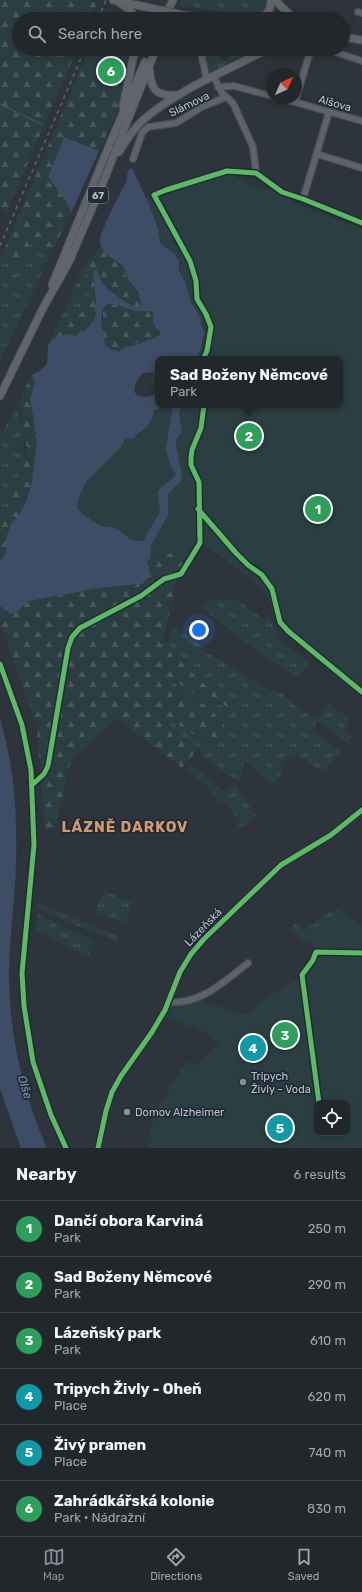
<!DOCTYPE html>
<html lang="en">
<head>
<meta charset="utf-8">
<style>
  body { margin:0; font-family:Rubik,sans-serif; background:#2e3338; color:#f1f3f6 }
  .controls { position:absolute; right:12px; bottom:12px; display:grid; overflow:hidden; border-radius:8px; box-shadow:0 2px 10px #0003 }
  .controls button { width:36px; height:36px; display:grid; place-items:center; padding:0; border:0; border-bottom:1px solid #3f4448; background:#22272c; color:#f1f3f6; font:20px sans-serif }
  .compass { position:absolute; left:266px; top:68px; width:36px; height:36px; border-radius:50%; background:#22272c; box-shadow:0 2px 10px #0003; rotate:45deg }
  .you { position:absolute; left:199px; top:630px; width:14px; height:14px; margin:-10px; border:3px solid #fff; border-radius:50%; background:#1a73e8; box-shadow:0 0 0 6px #1a73e833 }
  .badge { display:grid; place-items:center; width:26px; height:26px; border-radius:50%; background:#898f99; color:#fff; font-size:13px; font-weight:700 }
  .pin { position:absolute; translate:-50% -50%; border:2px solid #fff; box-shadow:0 1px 4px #0006 }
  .popup { position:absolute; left:155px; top:356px; width:188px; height:52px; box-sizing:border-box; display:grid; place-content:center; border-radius:8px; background:#22272c; filter:drop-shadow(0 1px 3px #0005); font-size:13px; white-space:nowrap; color:#a2a5a9 }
  .popup b { font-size:15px; color:#f1f3f6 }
  .popup::after { content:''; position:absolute; left:50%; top:100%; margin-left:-8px; border:8px solid transparent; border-top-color:#22272c }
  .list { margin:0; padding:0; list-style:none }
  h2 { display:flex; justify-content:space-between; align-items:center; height:52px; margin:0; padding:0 16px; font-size:17px }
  h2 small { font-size:13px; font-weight:400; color:#a2a5a9 }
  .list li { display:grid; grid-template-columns:26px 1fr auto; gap:12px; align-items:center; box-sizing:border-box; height:56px; padding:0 16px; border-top:1px solid #3f4448 }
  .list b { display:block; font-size:15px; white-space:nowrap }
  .list p { margin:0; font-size:13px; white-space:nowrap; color:#a2a5a9 }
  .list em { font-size:13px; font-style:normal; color:#a2a5a9 }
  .icon { flex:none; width:22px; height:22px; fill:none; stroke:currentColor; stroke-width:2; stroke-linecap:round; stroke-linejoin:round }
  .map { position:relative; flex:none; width:362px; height:1148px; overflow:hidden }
  .search { position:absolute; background:#22272c; box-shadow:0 2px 10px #0003; left:12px; right:12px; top:12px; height:44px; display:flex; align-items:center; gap:10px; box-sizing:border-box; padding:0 14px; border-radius:22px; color:#a2a5a9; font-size:15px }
  .sheet { height:388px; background:#22272c }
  nav { display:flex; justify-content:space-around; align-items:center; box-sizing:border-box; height:56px; border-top:1px solid #3f4448; background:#22272c; font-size:11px; color:#a2a5a9 }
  nav a { display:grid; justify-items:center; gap:2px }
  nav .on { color:#898f99 }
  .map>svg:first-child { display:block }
  .grass { fill:url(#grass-tufts); fill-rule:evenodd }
  .forest { fill:url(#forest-firs) }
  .green { fill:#2b3f42; fill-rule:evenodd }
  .water { fill:#3d4d65; fill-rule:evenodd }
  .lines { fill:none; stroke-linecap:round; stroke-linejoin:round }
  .stream { stroke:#3d4d65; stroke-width:1.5 }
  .minor-casing { stroke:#4c5056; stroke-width:8 }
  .major-casing { stroke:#4c5058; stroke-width:9 }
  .minor { stroke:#5e6269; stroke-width:5.5 }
  .major { stroke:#60656b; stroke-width:7 }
  .rail { stroke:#5c6167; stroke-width:1.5; stroke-dasharray:4 4; stroke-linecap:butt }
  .major-bridge-casing { stroke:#4c5058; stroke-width:9; stroke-linecap:butt }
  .major-bridge { stroke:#60656b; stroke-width:7 }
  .cycleway-casing { stroke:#212a37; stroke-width:8 }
  .cycleway { stroke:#5cba63; stroke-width:5 }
  .poi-dot { fill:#898f99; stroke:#212a37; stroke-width:1.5 }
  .labels { text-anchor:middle; stroke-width:3.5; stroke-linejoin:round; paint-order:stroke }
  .shield { fill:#212a37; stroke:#8c939f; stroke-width:1 }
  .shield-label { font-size:10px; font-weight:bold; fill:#bac0cb }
  .street-label { font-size:11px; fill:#bac0cb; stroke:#212a37 }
  .poi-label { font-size:11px; fill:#bac0cb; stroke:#212a37; text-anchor:start }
  .water-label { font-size:12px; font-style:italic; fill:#8396b1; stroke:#212a37 }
  .district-label { font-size:15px; font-weight:bold; letter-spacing:1px; fill:#d19b6f; stroke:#212a37 }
</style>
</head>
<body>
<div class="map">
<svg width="362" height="1148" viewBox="0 0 362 1148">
  <defs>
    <pattern id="grass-tufts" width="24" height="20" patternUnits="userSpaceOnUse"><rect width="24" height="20" fill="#2b3f42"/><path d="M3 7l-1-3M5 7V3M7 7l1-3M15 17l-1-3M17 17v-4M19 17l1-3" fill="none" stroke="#48595c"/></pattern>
    <pattern id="forest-firs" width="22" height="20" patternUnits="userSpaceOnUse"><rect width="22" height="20" fill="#2b3f42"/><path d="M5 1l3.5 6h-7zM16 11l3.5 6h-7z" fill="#48595c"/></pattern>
  </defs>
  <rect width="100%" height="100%" fill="#2e343b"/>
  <!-- grass -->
  <path class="grass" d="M182,0H267L266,5L262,12L252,15L179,6Z
    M203,49H251L252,50L212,72L209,70L205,60ZM219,51L222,52L224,54L227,53L229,54L226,61H223V59H220V55L218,54Z
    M33,243L41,249L52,252L0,361V259L5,250L9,251L15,264L21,262L29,245Z
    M83,267C86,272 90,277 91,284C92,296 85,311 76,317L61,318Z
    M20,400L18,413L24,431L23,450L26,457L23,470L18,477L12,504L10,508L0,516V437Z
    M236,599L264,620L270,617L277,631L276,637L279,640L310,663L298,677L265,657L203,609V605C211,597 226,600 236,599Z
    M175,627L203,647L208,655H212L270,691L281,692C288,699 309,722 320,715C324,712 326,706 330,703L349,720V723L345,730L352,737L348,744L318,721L312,730L341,752L323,772L297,754L292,757H287L281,764L285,768L275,783H270C261,776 254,766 244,762L242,768L243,775L237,781L200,754V749L174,731L166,722L169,719C178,723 199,742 207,742C212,743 214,739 218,737L223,738L217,717L207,706L176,689L161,676C179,679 183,689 197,696C211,702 220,702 232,711L237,707L203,683L168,650L167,644L173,628Z
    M191,765L225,792L235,784L256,815L240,829L235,822L238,819L226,804L224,802L221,803L206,785L186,770Z
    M104,891L133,903L125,923L95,912Z
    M38,903L119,937L117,942L37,909Z
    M337,909L362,925V946L316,947L301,940L290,928L296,924L304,930L328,913Z
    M37,914L95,942L89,955L72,949L35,930Z"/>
  <!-- forest -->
  <path class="forest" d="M0,0H87L97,3L90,19H19V49H77L6,214L0,208Z
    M107,8L124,13L129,19H102Z
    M89,49H95L87,66L115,82L124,92L121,104L99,151L64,137L48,177L68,204L71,213L52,252L41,249L33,243L29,245L21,262L15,264L10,261L9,251L5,250L0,259Z
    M101,247C105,256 113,257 120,263C125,268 125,275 128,280C134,290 140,293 141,306L139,308C132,307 129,301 123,299C112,293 101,285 98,273L93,271L96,303L94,307L96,314L93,325L88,327L85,331H80L76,336L69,334L59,336L49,344L61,318L76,317C85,311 92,296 91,284C90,277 86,272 83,267Z
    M11,273L15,274L16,280L9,286C4,281 7,277 11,273Z
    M108,304L118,305L134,311H152C156,322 149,320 161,332V334C151,342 139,342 128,346C123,348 121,351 116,351C111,351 108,348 105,344C104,338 103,334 101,328C101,325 103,321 103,318C103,312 100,307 108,304Z
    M158,372V388L154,387L150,380L153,373Z
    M31,375H32L35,381L31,396L32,416L37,440L32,482L25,506L11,525L6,538V554L0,561V516L10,508L12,504L18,477L23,470L26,457L27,448L23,428L20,400Z
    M194,546L178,572L163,642L167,644L168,650L203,683L237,707L238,711L236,713C231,711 228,707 223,704C214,701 204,700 196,695C184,689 175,676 161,677L182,693L207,706L224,724L226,733L223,738L218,737L208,743L182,728L177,723L167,720L166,722C172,733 189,742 199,748L182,768L116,718L71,761L55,828L45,831L37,727L0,622V606L8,613L29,601L100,588L135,586L150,572L149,566L147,563L149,560Z"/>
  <!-- green -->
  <path class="green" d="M95,49H128L124,90L115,82L87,66Z
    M230,172L252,188L282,192L295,203L362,229V696L280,626L274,614L263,588L203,544L150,559L151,545C143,541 135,541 127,537C121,534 118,529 112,527C108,526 105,527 102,526C95,525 81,513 77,507L80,494L87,481L121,447L125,439L129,438L133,439L153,419L154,409L170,405H340V359H196L202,347L205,332L201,326V321L191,302L186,284L179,271L180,264L175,254L166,248L159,239L158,228L147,200Z
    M340,913L362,925V1148H146L156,1108L168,1093L170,1084L189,1061L195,1066L219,1043L193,1025L191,1027L166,1017L172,1005L201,1001L247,1015L265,998L304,976L320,953L316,947L299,937ZM317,1103H347V1133H317Z"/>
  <!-- water -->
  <path class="water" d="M64,137L99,151L71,213L68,204L48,177Z
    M132,168L147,200L158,228L160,242L166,248L175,254L179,261V271L186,284L191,302L200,317L201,325L205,333C201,342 202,351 196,359H158V372C154,373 149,372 144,373C138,376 133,387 135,393C142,399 151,397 158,393V405H170L154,410C154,423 141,430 133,439L130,438L125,439L121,447L87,481L80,494L77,507C81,513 96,525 103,526C107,527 110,526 115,528C126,534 128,542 143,541L160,512L158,491L176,475L170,464L166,449L173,405H182L179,413L182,432L176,440C176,454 182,466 182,480L168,494V515L151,545L150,558L147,563L149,566L150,576L142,584L100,588L29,601C22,604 19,613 11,614L0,606V561L6,554V538L11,524L25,506L32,482L37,440L30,400L35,381L32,375L41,370L47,364L48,345L52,340L59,336L70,334L76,336L80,331H85L87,327L93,325L96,314L94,307L96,303L93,271L97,270C99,274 100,279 102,282C105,289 132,307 139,308L141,304L138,292L129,281L123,266L118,262L106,254L101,247L100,241L101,234L113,207L126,183L128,170ZM108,304L118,305L134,311H152C156,319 149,324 160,331L161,334L153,339L147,340L139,344L126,347L119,351L112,350L105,344L104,331L101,328C103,319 99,308 108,304Z
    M0,719C11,755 16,795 16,832C18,879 10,925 9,972C9,1034 22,1091 47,1148H21L0,1089Z"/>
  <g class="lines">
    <!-- stream -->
    <path class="stream" d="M0,104L43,125
      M60,135L64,137"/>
    <defs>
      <path id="minor" d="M358,12L362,13
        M200,49L207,80
        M326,49L362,61
        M214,77L222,93L233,103L253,147L256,173
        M218,87L234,86L272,96
        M280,98L362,121
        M295,102L311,49
        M317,154L362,168
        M133,159L142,133L148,127L176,123L202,107L226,97
        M303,199L329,112
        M169,1002C200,1005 225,981 248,963
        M98,1148L106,1111L112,1092L121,1076L152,1032L165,1010L180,972L191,954L204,939L281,865L331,835L362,810"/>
      <path id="major" d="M113,0L155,9
        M275,0L294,19
        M119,2L130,10L136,19
        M183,15L212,19
        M164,19L173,0
        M258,19C267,15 271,10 271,0
        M343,37L362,40
        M149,67C151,89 154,97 179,95
        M123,106L135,49
        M119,152C126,141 133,129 143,120C179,89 226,71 268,49
        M52,285L111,141L145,62
        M0,396L43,308L69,262L102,185L156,49"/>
    </defs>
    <!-- minor casing -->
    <use href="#minor" class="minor-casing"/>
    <!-- major casing -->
    <use href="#major" class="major-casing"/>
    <!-- minor -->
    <use href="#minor" class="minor"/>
    <!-- major -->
    <use href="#major" class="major"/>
    <!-- rail -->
    <path class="rail" d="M98,19L106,0
      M0,246L85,49"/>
    <defs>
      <path id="major-bridge" d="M155,9L183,15"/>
    </defs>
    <!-- major-bridge casing -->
    <use href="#major-bridge" class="major-bridge-casing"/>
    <!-- major-bridge -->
    <use href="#major-bridge" class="major-bridge"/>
    <defs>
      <path id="cycleway" d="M203,359L207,351L211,327L206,314L197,299L196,281L190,261L154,195L166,190L227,171L256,173L282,192L303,199L362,223
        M198,509L236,553L248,565L262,575L272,589L280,622L288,631L362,692
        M0,664L22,725L31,770L34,845L22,973L24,1006L33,1062L51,1115L66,1148
        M32,785L44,774L48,766L68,648L72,637L80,628L141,596L164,579L181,574L200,543L199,482L191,465V458L192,450L201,428L204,405
        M319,1103L302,975L313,960L316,952L362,953
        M98,1148L106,1111L112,1092L121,1076L152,1032L165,1010L180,972L191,954L204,939L281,865L331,835L362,810"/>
    </defs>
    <!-- cycleway casing -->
    <use href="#cycleway" class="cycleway-casing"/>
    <!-- cycleway -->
    <use href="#cycleway" class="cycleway"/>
  </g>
  <!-- markers -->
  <g class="poi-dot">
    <circle cx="243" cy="1082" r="4"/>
    <circle cx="127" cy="1112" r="4"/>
  </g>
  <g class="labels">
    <!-- shield labels -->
    <rect class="shield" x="88" y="187" width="20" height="16" rx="3"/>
    <g class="shield-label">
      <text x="98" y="199">67</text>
    </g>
    <!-- street labels -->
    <g class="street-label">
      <text transform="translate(335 103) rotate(16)" y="4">Alšova</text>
      <text transform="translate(189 104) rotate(-26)" y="4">Slámova</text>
      <text transform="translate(203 927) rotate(-46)" y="4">Lázeňská</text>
    </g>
    <!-- poi labels -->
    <g class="poi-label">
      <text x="251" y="1080">Tripych<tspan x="251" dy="13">Živly - Voda</tspan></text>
      <text x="135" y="1116">Domov Alzheimer</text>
    </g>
    <!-- water labels -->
    <g class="water-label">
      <text transform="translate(25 1087) rotate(73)" y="4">Olše</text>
    </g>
    <!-- district labels -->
    <g class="district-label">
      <text x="125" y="832">LÁZNĚ DARKOV</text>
    </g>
  </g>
</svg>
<div class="controls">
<button><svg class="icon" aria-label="locate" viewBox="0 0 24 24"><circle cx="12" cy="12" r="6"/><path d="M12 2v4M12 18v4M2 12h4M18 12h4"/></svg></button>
</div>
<svg class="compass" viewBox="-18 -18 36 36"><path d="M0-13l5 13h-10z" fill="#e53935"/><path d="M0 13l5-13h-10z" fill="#a2a5a9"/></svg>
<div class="you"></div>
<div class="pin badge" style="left:318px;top:509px;background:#2e9e5b">1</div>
<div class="pin badge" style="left:249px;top:436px;background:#2e9e5b">2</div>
<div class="popup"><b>Sad Boženy Němcové</b>Park</div>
<div class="pin badge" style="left:285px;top:1035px;background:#2e9e5b">3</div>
<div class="pin badge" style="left:253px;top:1048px;background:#0f9aa8">4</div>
<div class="pin badge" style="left:280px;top:1128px;background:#0f9aa8">5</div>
<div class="pin badge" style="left:111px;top:71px;background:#2e9e5b">6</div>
<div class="search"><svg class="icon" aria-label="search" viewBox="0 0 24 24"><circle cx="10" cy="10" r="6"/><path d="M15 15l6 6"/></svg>Search here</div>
</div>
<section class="sheet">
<h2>Nearby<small>6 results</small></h2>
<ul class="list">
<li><span class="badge" style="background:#2e9e5b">1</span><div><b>Dančí obora Karviná</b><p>Park</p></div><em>250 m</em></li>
<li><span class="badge" style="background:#2e9e5b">2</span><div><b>Sad Boženy Němcové</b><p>Park</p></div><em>290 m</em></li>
<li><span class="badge" style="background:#2e9e5b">3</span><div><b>Lázeňský park</b><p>Park</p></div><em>610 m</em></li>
<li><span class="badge" style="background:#0f9aa8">4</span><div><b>Tripych Živly - Oheň</b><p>Place</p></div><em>620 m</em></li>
<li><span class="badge" style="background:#0f9aa8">5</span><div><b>Živý pramen</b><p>Place</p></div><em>740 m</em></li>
<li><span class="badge" style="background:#2e9e5b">6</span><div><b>Zahrádkářská kolonie</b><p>Park · Nádražní</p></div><em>830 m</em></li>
</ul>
</section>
<nav>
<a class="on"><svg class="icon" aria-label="map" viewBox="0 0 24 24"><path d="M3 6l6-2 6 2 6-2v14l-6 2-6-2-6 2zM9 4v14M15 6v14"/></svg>Map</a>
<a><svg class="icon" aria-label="directions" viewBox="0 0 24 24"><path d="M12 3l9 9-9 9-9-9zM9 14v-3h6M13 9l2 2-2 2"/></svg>Directions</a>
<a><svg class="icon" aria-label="saved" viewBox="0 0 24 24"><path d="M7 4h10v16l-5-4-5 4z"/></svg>Saved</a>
</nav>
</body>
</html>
